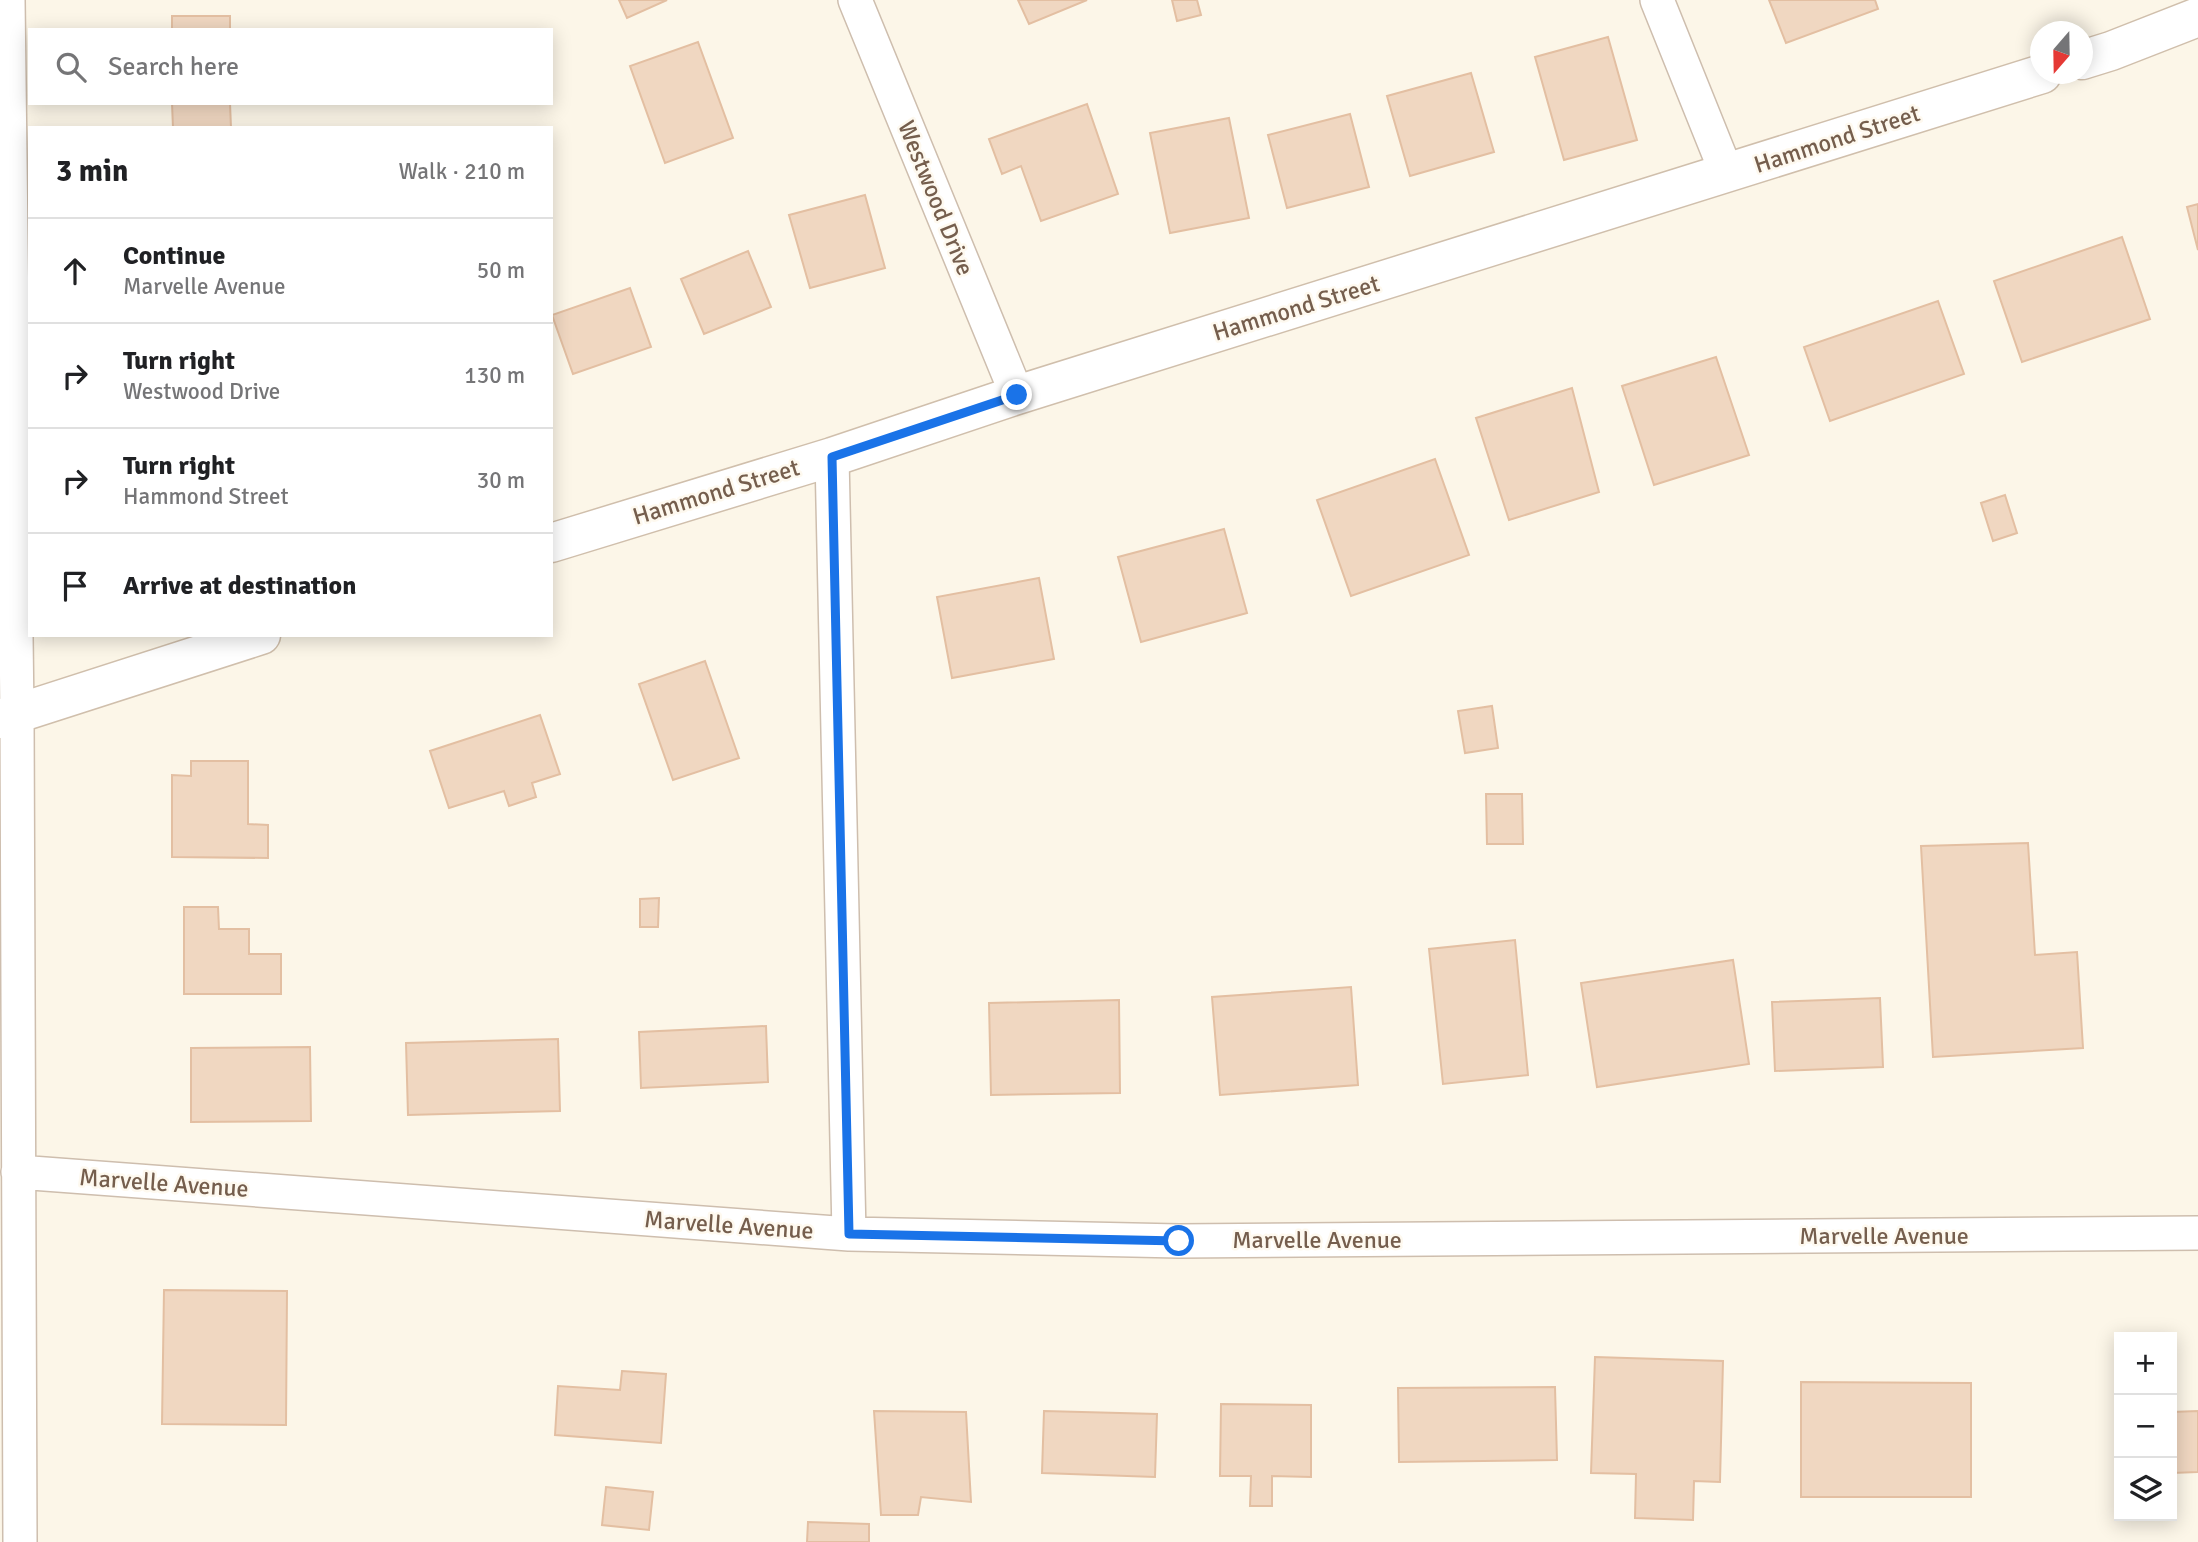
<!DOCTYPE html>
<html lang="en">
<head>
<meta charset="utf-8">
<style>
  body { margin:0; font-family:Signika,sans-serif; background:#f6f6f6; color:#202124 }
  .controls { position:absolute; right:21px; bottom:21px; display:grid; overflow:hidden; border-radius:0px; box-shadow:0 4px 18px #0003 }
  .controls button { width:63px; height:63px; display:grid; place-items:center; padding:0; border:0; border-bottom:2px solid #e0e0e0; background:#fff; color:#202124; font:35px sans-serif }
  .compass { position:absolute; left:2030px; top:21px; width:63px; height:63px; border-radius:50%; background:#fff; box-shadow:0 4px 18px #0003; rotate:200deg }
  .stop { position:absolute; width:21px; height:21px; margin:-16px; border:5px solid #1a73e8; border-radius:50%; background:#fff }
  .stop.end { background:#1a73e8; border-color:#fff; box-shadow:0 2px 7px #0008 }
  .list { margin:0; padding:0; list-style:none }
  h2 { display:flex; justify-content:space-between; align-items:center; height:91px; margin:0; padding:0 28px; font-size:30px }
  h2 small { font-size:23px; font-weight:400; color:#757577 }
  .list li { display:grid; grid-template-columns:46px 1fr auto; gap:21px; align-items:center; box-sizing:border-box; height:105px; padding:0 28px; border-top:2px solid #e0e0e0 }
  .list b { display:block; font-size:26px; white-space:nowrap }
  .list p { margin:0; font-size:23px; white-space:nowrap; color:#757577 }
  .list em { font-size:23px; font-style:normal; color:#757577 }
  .icon { flex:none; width:38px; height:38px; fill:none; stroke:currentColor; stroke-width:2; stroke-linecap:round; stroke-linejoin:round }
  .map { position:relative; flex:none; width:2198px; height:1542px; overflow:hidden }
  .search { position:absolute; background:#fff; box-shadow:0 4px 18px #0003; left:28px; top:28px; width:525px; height:77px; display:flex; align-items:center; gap:18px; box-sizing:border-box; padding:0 24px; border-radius:0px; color:#757577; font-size:26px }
  .panel { position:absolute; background:#fff; box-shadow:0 4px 18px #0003; left:28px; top:126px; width:525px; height:511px; border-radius:0px }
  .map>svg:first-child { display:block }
  .building { fill:#f0d7c1; stroke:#e3bfa2; stroke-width:2 }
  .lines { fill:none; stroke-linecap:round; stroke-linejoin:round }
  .street-casing { stroke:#cebeae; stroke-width:36 }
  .secondary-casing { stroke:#d0bfac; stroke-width:41 }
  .street { stroke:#fff; stroke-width:33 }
  .secondary { stroke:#fff; stroke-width:38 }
  .route { stroke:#1a73e8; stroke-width:9 }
  .labels { text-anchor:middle; stroke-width:5; stroke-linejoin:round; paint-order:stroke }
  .street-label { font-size:24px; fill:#755e4d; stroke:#fef9ef }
</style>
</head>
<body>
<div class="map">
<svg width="2198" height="1542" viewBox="0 0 2198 1542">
  <rect width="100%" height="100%" fill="#fcf6e8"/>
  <!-- building -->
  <path class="building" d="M619,0H667L627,18Z
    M1018,0H1087L1029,24Z
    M1172,0H1197L1201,15L1177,21Z
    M1769,0H1875L1878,9L1786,43Z
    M172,16H230V30H172Z
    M1608,37L1637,140L1564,160L1535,57Z
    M698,42L733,138L665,163L630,66Z
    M1471,73L1494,152L1410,176L1387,96Z
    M172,103H230L231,128H173Z
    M1087,104L1118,194L1041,221L1021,166L1002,174L989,139Z
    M1350,114L1369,187L1287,208L1268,135Z
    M1229,118L1249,218L1170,233L1150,133Z
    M865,195L885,268L810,288L789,215Z
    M2198,204V250L2187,207Z
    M2122,237L2150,319L2022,362L1994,281Z
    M748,251L771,307L704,334L681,279Z
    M630,288L651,347L573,374L552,315Z
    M1938,301L1964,374L1830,421L1804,347Z
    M1716,357L1749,455L1654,485L1622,386Z
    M1572,388L1599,492L1509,520L1476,418Z
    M1435,459L1469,555L1351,596L1317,500Z
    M2005,495L2017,533L1993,541L1981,503Z
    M1224,529L1247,613L1141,642L1118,557Z
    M1039,578L1054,659L952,678L937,597Z
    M705,661L739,758L673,780L639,684Z
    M1492,706L1498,748L1465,753L1458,711Z
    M540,715L560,774L532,783L536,797L509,806L504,791L449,808L430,751Z
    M191,761H248V824L268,825V858L172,857V775L191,776Z
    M1486,794H1522L1523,844H1487Z
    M2028,843L2035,955L2077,952L2083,1048L1933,1057L1921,846Z
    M659,898L658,927H640V899Z
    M184,907H218L219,929H249V954H281V994H184Z
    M1515,940L1528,1075L1443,1084L1429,949Z
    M1733,960L1749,1064L1597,1087L1581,983Z
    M1351,987L1358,1085L1220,1095L1212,997Z
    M1880,998L1883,1067L1775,1071L1772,1002Z
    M1119,1000L1120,1093L991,1095L989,1003Z
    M766,1026L768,1082L641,1088L639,1032Z
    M558,1039L560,1111L408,1115L406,1043Z
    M310,1047L311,1121L191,1122V1048Z
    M164,1290L287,1291L286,1425L162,1424Z
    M1595,1357L1723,1361L1720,1482L1694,1481L1693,1520L1635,1518L1636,1474L1591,1473Z
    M622,1371L666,1374L661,1443L555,1435L558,1386L620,1390Z
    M1801,1382L1971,1383V1497H1801Z
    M1555,1387L1557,1460L1399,1462L1398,1388Z
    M1221,1404L1311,1405V1477L1272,1476V1506H1250L1251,1476H1220Z
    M874,1411L966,1412L971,1502L921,1497L918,1515H881Z
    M1044,1411L1157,1414L1155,1477L1042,1473Z
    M2198,1411V1472L2172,1473V1412Z
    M2116,1414H2119V1475H2118Z
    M606,1487L653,1492L649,1530L602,1525Z
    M808,1522L869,1524V1542H807Z"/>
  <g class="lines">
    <defs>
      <path id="street" d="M8,0L17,715L20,1542
        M855,0L1017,395
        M1657,0L1727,174
        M832,457L849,1234
        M18,1172L849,1234L1179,1241L2198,1233"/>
      <path id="secondary" d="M2082,60L2111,51L2198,17
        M551,543L832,457L1017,395L2042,74
        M0,719L261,635"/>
    </defs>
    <!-- street casing -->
    <use href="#street" class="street-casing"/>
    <!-- secondary casing -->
    <use href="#secondary" class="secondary-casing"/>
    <!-- street -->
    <use href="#street" class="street"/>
    <!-- secondary -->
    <use href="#secondary" class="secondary"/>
  </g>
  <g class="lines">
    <!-- route -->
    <path class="route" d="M1017,395L832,457L849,1234L1179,1241"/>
  </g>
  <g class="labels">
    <!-- street labels -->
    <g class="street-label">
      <text transform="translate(1837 139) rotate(-18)" y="8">Hammond Street</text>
      <text transform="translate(936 198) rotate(68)" y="8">Westwood Drive</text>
      <text transform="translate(1296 308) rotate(-17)" y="8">Hammond Street</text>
      <text transform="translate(716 492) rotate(-17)" y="8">Hammond Street</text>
      <text transform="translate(164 1183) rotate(4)" y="8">Marvelle Avenue</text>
      <text transform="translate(729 1225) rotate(4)" y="8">Marvelle Avenue</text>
      <text x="1884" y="1244">Marvelle Avenue</text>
      <text x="1317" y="1248">Marvelle Avenue</text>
    </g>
  </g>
</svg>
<div class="controls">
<button>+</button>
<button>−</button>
<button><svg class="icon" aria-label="layers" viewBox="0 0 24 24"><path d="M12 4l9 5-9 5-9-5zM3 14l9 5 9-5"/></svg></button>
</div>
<svg class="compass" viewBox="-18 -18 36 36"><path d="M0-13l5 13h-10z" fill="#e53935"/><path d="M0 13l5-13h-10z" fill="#757577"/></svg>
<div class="stop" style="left:1179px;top:1241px"></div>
<div class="stop end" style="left:1017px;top:395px"></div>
<div class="search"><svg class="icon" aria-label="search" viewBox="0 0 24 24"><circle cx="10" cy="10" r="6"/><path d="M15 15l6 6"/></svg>Search here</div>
<section class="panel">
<h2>3 min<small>Walk · 210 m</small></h2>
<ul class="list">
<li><svg class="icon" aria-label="ahead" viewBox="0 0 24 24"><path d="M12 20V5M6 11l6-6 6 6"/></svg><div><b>Continue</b><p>Marvelle Avenue</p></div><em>50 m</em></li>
<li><svg class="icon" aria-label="right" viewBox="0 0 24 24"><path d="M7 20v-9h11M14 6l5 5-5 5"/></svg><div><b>Turn right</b><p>Westwood Drive</p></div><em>130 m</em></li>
<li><svg class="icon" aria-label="right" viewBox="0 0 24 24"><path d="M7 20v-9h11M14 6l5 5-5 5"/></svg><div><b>Turn right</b><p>Hammond Street</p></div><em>30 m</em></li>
<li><svg class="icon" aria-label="arrive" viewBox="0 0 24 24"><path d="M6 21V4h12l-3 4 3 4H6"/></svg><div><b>Arrive at destination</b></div></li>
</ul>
</section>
</div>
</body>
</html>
